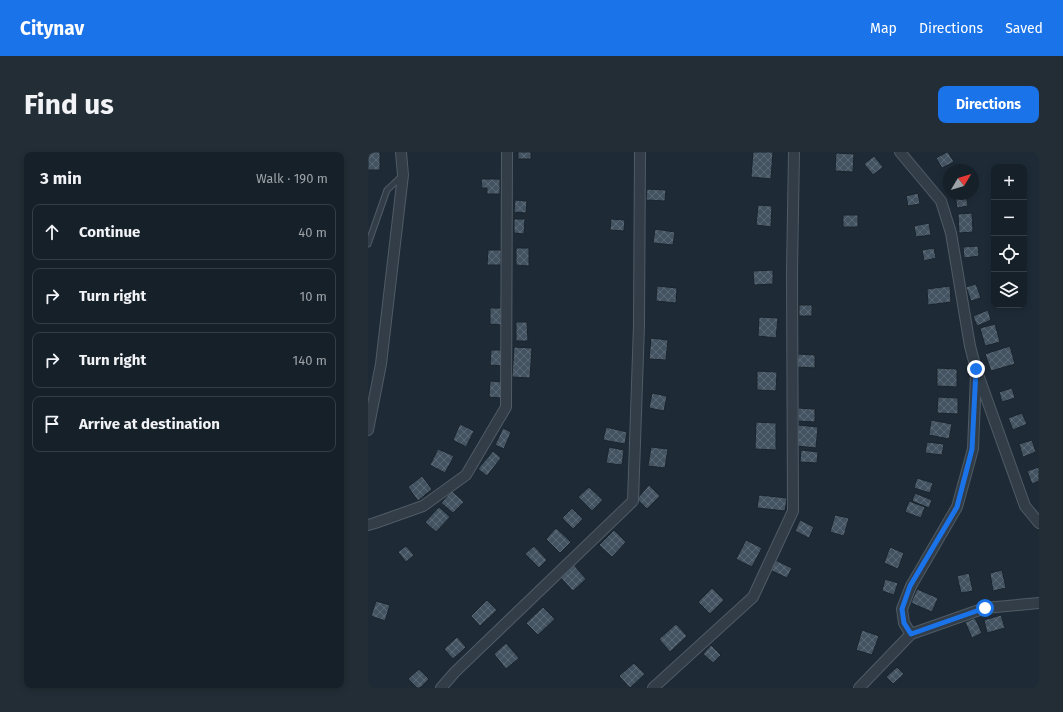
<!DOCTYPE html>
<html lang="en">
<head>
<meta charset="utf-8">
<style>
  body { margin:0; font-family:"Fira Sans",sans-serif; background:#232d35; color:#f1f3f6 }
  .controls { position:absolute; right:12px; top:12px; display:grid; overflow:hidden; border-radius:8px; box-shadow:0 2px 6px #0003 }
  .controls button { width:36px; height:36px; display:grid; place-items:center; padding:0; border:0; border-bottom:1px solid #353e46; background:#162029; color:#f1f3f6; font:20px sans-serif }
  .compass { position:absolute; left:575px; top:12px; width:36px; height:36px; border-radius:50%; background:#162029; box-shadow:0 2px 6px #0003; rotate:52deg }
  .stop { position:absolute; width:12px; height:12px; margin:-9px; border:3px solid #1a73e8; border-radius:50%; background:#fff }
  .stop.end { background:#1a73e8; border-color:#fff; box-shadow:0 1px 4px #0008 }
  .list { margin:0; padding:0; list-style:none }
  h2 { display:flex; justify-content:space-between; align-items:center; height:52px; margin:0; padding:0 16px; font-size:17px }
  h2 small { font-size:13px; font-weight:400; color:#9ea3a8 }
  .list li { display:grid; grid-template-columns:26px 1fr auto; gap:12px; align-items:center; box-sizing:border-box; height:56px; margin:0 8px 8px; padding:0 8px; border:1px solid #353e46; border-radius:8px }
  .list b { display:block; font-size:15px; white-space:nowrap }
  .list em { font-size:13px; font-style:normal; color:#9ea3a8 }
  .icon { flex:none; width:22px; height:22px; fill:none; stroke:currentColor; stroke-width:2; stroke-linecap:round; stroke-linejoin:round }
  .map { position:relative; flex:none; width:671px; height:536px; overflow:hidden; border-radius:8px }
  header { display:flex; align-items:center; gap:24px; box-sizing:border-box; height:56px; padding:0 20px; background:#1a73e8; color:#fff }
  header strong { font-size:19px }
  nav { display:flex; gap:22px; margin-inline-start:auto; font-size:14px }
  .intro { display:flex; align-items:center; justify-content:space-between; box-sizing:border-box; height:96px; padding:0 24px }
  h1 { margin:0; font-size:28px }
  .button { padding:10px 18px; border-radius:8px; background:#1a73e8; color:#fff; font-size:14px; font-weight:700 }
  main { display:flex; gap:24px; padding:0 24px }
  aside { flex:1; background:#162029; border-radius:8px; box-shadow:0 2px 6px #0003 }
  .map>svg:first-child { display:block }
  .building { fill:url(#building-cross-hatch); stroke:#1a242d }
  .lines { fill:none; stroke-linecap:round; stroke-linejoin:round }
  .lane-casing { stroke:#4f5b65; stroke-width:7 }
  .street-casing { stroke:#4f5b65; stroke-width:12 }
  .lane { stroke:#323d47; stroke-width:5 }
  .street { stroke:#323d47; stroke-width:10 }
  .route { stroke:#1a73e8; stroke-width:5 }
</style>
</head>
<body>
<header>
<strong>Citynav</strong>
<nav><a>Map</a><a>Directions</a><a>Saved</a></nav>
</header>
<div class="intro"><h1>Find us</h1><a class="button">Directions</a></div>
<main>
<aside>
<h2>3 min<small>Walk · 190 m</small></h2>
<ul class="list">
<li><svg class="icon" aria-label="ahead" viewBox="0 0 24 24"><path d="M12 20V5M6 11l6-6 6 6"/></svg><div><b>Continue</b></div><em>40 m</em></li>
<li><svg class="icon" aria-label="right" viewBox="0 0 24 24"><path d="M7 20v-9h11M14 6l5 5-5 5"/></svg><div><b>Turn right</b></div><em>10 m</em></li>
<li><svg class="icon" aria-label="right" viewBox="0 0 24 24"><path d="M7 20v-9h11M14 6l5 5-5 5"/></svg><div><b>Turn right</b></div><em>140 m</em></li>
<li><svg class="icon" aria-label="arrive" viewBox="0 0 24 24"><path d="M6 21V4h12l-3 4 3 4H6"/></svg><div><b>Arrive at destination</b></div></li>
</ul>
</aside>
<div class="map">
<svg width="671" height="536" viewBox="0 0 671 536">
  <defs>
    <pattern id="building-cross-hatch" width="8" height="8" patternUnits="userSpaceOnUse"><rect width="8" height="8" fill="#445361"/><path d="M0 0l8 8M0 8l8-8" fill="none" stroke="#5c6a76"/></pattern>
  </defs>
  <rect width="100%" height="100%" fill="#1e2b37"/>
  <!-- building -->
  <path class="building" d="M0,0H12V18H0Z
    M150,0H163V7H150Z
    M385,0H405L403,27L383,25Z
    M579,0H580L586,10L574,16L568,6Z
    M468,1L486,2L485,20L467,19Z
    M506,4L515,15L505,23L496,12Z
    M113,27H132V42H119V36H114Z
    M279,37L298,38L297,49L278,48Z
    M550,41L552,52L540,54L538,44Z
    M598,42L600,54L589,56L587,43Z
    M147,48L159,49L158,61L146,60Z
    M390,53L404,54L403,75L388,73Z
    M604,61L605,80L591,81L590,62Z
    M475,63H490V75H475Z
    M146,67H157L156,82L146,81Z
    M243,67L257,68L256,79L242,78Z
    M561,71L563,83L548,85L546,74Z
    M287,77L307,80L305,93L285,91Z
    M610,94L611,104L596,106L595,95Z
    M148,96H161V114L148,113Z
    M566,96L568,106L556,109L554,98Z
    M120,98H133V113H119Z
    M405,118V132L386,133L385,119Z
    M608,132L613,146L603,149L598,135Z
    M289,134L309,136L308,151L288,149Z
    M582,134L583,150L560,153L559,137Z
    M431,153H444V164H431Z
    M122,156H134V173L122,172Z
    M620,158L623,168L609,174L605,164Z
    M391,165L410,166L408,186L390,184Z
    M148,170H159L160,189H148Z
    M627,172L632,190L617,194L612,176Z
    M283,186L300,188L298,208L281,207Z
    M642,194L647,212L623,219L617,202Z
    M146,195L164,196L162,226L144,225Z
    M123,198H136L135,214L122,213Z
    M430,202L447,203V216L429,215Z
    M569,216L589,217V235L569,234Z
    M389,219L409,220L408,239L389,238Z
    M122,229L134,230L133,246L121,245Z
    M644,236L647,246L634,250L631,240Z
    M284,241L299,244L296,259L281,256Z
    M570,245L590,246V262L569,261Z
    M430,256L447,257V270L430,269Z
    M654,261L659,272L645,278L640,266Z
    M563,268L584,272L581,287L561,283Z
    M388,270L408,271V298L387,297Z
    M92,272L106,279L98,295L85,288Z
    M430,273L450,275L448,296L429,294Z
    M238,275L259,280L257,292L235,288Z
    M135,276L143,280L136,297L127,293Z
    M664,288L668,300L655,305L651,292Z
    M559,290L576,292L574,303L557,301Z
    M241,295L256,298L254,313L238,311Z
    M283,295L300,297L297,316L280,314Z
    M70,297L86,304L77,321L62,313Z
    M433,298L450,300L449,311L432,310Z
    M125,299L133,306L119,324L110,317Z
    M671,315V329L664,332L659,319Z
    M54,324L64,337L50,349L40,335Z
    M549,326L565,331L562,341L546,336Z
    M281,333L292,344L279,357L269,347Z
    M221,335L235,348L224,359L210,345Z
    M84,339L96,350L85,361L73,351Z
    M547,341L564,348L561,356L544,349Z
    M391,343L419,346L417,359L389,356Z
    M541,349L557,355L553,366L537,360Z
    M71,355L82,365L68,380L57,370Z
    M204,356L215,367L205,377L194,366Z
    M467,363L481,366L476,384L462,380Z
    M432,368L446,375L441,386L427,379Z
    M188,376L203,390L192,401L178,387Z
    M246,378L258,390L244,405L231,393Z
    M378,388L394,396L384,415L368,407Z
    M38,394L46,403L38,410L30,400Z
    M166,394L179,408L171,416L157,402Z
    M522,395L536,401L530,417L516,411Z
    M407,408L424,416L419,426L402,418Z
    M205,412L218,427L205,439L192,425Z
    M634,418L638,436L625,439L622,421Z
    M601,421L605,439L593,441L589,424Z
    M517,427L530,431L526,443L514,439Z
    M344,436L356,448L342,462L330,450Z
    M549,437L570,446L564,460L543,451Z
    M119,448L129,458L112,474L103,464Z
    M8,449L22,453L17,469L3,464Z
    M175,455L187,467L170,483L158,471Z
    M633,463L637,476L619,481L616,468Z
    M607,466L614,481L604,486L597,470Z
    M308,472L319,484L302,500L291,487Z
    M494,478L511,484L504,503L488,498Z
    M89,485L98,495L85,507L76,497Z
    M138,491L151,506L138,517L126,502Z
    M343,493L353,503L345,511L335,502Z
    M266,511L277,522L262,536L251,524Z
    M529,515L536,522L525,532L518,525Z
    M51,517L61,527L52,536H49L40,527Z"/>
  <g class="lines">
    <defs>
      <path id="lane" d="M0,92L19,38L34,24"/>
      <path id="street" d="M532,0L573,49L583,81L602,194L608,217L657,354L671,371
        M0,278L13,212L35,23L33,0
        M0,373L7,371L55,354L98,323L138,255L139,0
        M543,482L536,471L534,457L543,434L589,355L605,297L608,222
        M73,536L87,520L265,349L271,173L272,0
        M285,536L385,445L425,359L424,119L426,0
        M491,536L543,482L617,456L671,451"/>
    </defs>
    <!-- lane casing -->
    <use href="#lane" class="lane-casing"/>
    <!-- street casing -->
    <use href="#street" class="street-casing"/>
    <!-- lane -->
    <use href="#lane" class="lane"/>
    <!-- street -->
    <use href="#street" class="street"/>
  </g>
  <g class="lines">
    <!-- route -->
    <path class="route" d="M608,217L604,297L589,355L542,434L534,457L536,471L543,482L617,456"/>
  </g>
</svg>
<div class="controls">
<button>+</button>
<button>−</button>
<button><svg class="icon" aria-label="locate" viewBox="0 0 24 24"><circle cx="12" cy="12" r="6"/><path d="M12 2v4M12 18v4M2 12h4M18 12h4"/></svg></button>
<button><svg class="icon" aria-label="layers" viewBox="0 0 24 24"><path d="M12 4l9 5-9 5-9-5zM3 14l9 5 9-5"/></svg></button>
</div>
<svg class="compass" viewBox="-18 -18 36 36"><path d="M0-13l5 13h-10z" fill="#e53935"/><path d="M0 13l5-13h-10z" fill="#9ea3a8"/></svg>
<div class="stop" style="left:617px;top:456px"></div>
<div class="stop end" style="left:608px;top:217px"></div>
</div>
</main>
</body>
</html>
